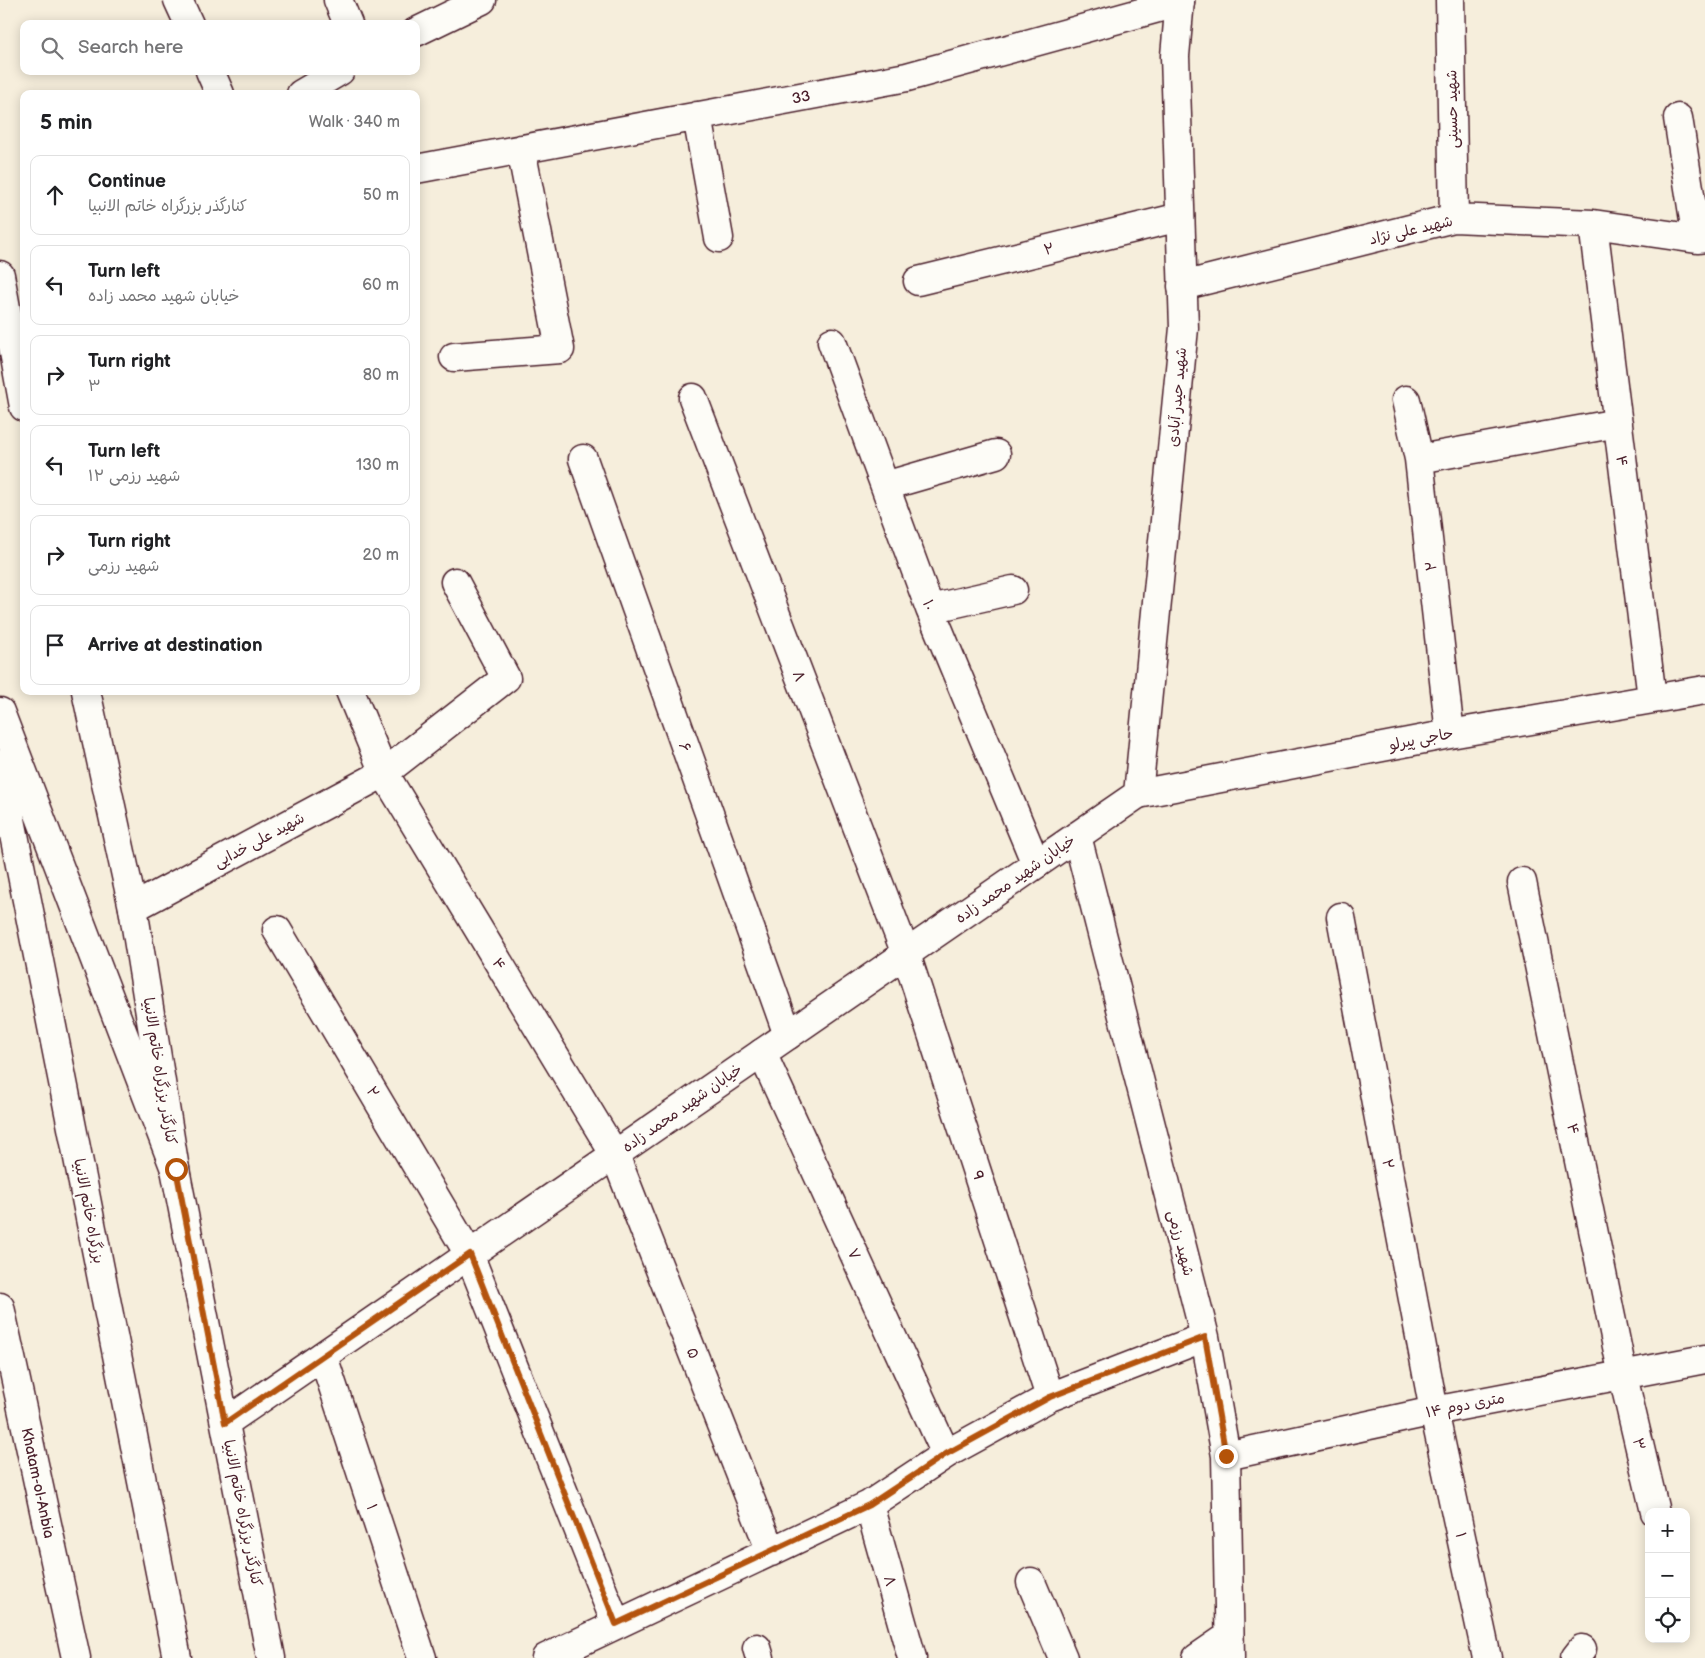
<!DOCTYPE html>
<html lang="en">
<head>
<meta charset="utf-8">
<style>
  body { margin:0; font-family:"Balsamiq Sans","Playpen Sans Arabic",sans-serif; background:#f2f2f2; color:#202124 }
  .controls { position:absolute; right:15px; bottom:15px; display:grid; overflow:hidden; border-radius:10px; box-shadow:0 2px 12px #0003 }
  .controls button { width:45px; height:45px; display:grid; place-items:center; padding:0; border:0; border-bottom:1px solid #e0e0e0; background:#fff; color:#202124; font:25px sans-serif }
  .stop { position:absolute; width:15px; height:15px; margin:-11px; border:4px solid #b45309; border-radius:50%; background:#fff }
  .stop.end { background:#b45309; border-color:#fff; box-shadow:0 1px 5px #0008 }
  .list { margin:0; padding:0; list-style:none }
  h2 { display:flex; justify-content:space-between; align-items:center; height:65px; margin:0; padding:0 20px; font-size:21px }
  h2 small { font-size:16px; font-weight:400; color:#757577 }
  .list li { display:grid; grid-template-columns:32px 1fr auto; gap:15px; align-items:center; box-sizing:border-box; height:80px; margin:0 10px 10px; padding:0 10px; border:1px solid #e0e0e0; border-radius:10px }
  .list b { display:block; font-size:19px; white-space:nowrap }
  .list p { margin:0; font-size:16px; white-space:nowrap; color:#757577 }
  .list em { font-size:16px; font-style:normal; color:#757577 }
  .icon { flex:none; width:28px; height:28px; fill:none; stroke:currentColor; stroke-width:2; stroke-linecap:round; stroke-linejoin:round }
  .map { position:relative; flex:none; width:1705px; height:1658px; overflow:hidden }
  .search { position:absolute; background:#fff; box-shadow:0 2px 12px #0003; left:20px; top:20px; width:400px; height:55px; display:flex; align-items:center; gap:12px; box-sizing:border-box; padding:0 18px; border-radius:10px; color:#757577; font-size:19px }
  .panel { position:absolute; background:#fff; box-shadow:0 2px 12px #0003; left:20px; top:90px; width:400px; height:605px; border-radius:10px }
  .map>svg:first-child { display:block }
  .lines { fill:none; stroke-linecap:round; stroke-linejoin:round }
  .street-casing { stroke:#4a1f2b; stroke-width:31 }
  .secondary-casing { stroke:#4a1f2b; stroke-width:31 }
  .highway-casing { stroke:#4a1f2b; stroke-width:31 }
  .street { stroke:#fdfcf7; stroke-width:28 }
  .secondary { stroke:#fdfcf7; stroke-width:28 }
  .highway { stroke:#fdfcf7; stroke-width:28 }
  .route { stroke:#b45309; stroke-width:6 }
  .labels { text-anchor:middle; stroke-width:4.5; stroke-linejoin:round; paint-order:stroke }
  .street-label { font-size:15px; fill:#4a1f2b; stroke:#fdfcf7 }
</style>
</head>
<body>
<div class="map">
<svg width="1705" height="1658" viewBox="0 0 1705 1658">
  <rect width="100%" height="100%" fill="#f6eedc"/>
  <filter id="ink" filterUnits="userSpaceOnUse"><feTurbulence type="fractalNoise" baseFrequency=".02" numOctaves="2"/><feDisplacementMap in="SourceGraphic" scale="10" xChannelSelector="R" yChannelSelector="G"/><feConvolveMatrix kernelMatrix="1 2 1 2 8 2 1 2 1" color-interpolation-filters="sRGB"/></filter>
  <g filter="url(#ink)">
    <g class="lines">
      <defs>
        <path id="street" d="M178,0L189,24
          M338,0L348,24
          M1450,0L1454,218
          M416,32L482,0
          M210,71L220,94
          M301,94L340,71
          M697,116L719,238
          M1678,118L1697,239
          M416,169L907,77L1180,2
          M1593,224L1652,698
          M918,281L1180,217
          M1182,286L1454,218L1593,224L1697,239L1705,238
          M832,342L930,609L1036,864
          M454,357L560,349L521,149
          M693,398L906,954L1050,1397
          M1406,400L1419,459L1450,734
          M583,459L788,1035
          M1419,459L1618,423
          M885,486L996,454
          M930,609L1013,590
          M350,691L384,773L615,1155L771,1552
          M1138,794L1450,734L1705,690
          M1077,836L1205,1337L1226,1456L1230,1658
          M1522,882L1623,1376L1655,1512
          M133,908L384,773L506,678L455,582
          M1341,917L1434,1411L1487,1658
          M277,930L469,1254L616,1624
          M762,1053L946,1454
          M323,1356L422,1658
          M1226,1456L1434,1411L1705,1359
          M869,1505L912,1658
          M1031,1582L1063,1658
          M757,1648L760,1658
          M546,1658L869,1505L946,1454L1050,1397L1205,1337
          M1197,1658L1229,1636
          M1575,1658L1582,1649"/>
        <path id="secondary" d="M0,275L24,407
          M86,691L133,908L175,1169L271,1658
          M225,1423L1138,794L1184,328L1175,56L1180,0"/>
        <path id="highway" d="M0,712L175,1169
          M0,764L177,1658
          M0,1307L76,1658"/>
      </defs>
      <!-- street casing -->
      <use href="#street" class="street-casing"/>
      <!-- secondary casing -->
      <use href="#secondary" class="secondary-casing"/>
      <!-- highway casing -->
      <use href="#highway" class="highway-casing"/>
      <!-- street -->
      <use href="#street" class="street"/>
      <!-- secondary -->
      <use href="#secondary" class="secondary"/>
      <!-- highway -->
      <use href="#highway" class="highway"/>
    </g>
  </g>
  <g class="lines" filter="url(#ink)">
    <!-- route -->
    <path class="route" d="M176,1169L225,1423L470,1254L616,1624L869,1505L946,1454L1050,1397L1205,1337L1226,1456"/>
  </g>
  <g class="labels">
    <!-- street labels -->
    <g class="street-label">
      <text transform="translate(801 97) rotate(-11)" y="5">33</text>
      <text transform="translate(1452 109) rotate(-91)" y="5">شهید حسینی</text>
      <text transform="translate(1411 230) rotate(-13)" y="5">شهید علی نژاد</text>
      <text transform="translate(1049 249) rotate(-14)" y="5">۲</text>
      <text transform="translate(1177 397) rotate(-85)" y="5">شهید حیدر آبادی</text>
      <text transform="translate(1622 461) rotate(83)" y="5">۴</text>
      <text transform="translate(1431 566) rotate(-96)" y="5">۲</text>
      <text transform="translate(929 605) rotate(69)" y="5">۱۰</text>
      <text transform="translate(799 676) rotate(69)" y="5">۸</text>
      <text transform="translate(1421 739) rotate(-11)" y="5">حاجی پیرلو</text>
      <text transform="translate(685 747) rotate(70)" y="5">۶</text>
      <text transform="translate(259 840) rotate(-28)" y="5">شهید علی خدایی</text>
      <text transform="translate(1015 879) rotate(-35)" y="5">خیابان شهید محمد زاده</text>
      <text transform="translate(499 964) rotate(59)" y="5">۴</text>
      <text transform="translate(160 1071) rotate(81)" y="5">کنارگذر بزرگراه خاتم الانبیا</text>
      <text transform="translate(373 1092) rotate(59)" y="5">۲</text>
      <text transform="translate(682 1108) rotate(-35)" y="5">خیابان شهید محمد زاده</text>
      <text transform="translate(1573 1129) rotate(78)" y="5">۴</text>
      <text transform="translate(1388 1164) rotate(79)" y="5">۲</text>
      <text transform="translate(978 1175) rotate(72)" y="5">9</text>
      <text transform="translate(89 1211) rotate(79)" y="5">بزرگراه خاتم الانبیا</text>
      <text transform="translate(1181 1243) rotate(76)" y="5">شهید رزمی</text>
      <text transform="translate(854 1254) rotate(65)" y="5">۷</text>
      <text transform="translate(693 1353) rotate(69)" y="5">۵</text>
      <text transform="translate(1465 1405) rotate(-11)" y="5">۱۴ متری دوم</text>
      <text transform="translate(1639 1444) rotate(77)" y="5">۳</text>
      <text transform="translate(38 1483) rotate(78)" y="5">Khatam-ol-Anbia</text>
      <text transform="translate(372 1507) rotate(72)" y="5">۱</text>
      <text transform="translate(243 1513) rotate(79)" y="5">کنارگذر بزرگراه خاتم الانبیا</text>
      <text transform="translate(1461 1535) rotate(78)" y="5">۱</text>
      <text transform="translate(890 1581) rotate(74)" y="5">۸</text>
    </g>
  </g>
</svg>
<div class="controls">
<button>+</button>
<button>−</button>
<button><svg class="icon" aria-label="locate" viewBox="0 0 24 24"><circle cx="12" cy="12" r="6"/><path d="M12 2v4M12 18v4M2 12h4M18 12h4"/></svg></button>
</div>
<div class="stop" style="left:176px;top:1169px"></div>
<div class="stop end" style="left:1226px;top:1456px"></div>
<div class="search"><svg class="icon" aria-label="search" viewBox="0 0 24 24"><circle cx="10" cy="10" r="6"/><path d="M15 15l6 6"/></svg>Search here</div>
<section class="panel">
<h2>5 min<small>Walk · 340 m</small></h2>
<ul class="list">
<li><svg class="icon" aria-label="ahead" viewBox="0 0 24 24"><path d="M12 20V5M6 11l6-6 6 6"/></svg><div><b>Continue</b><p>کنارگذر بزرگراه خاتم الانبیا</p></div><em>50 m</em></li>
<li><svg class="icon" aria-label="left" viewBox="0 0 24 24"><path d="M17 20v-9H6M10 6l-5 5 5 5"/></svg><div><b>Turn left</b><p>خیابان شهید محمد زاده</p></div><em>60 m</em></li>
<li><svg class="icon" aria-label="right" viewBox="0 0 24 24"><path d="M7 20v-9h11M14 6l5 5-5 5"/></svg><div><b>Turn right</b><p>۳</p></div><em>80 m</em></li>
<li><svg class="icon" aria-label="left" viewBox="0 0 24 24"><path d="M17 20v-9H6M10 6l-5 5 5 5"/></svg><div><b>Turn left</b><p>شهید رزمی ۱۲</p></div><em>130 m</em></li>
<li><svg class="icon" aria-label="right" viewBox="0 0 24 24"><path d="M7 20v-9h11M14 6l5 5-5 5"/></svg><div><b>Turn right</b><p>شهید رزمی</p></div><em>20 m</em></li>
<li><svg class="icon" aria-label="arrive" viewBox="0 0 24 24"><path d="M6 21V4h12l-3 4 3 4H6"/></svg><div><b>Arrive at destination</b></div></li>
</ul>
</section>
</div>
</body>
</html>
